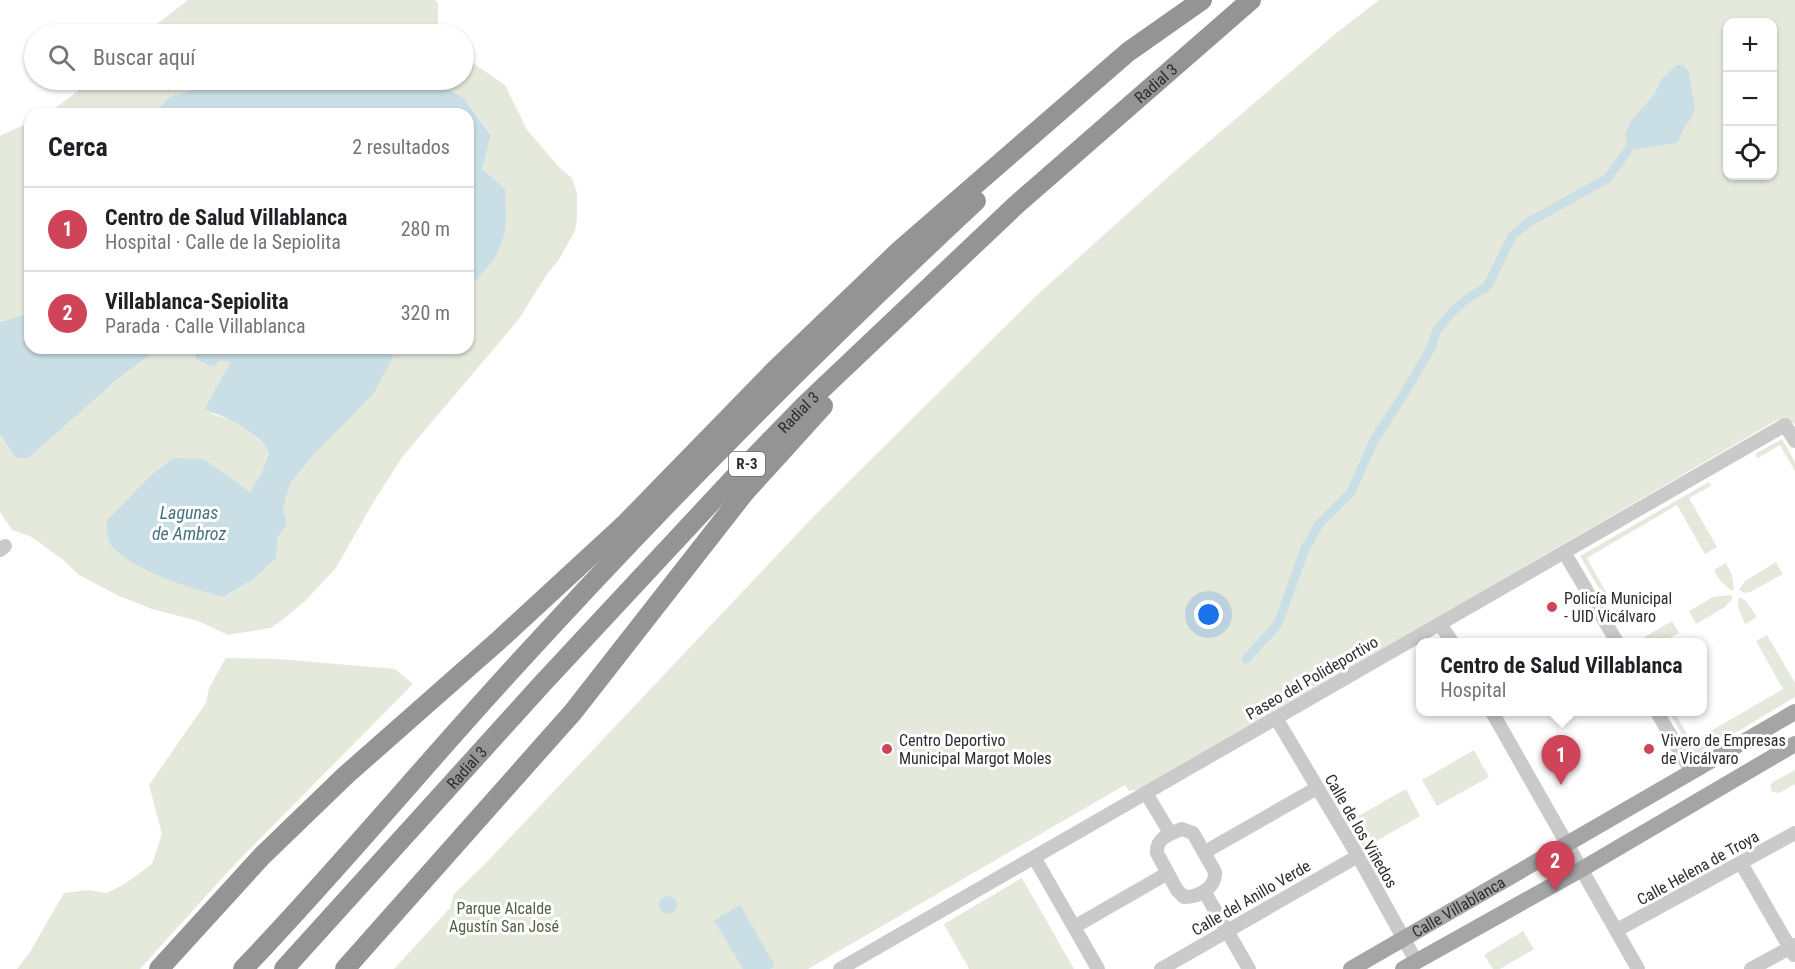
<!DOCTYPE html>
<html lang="es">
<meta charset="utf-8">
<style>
:root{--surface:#fff;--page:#f6f6f6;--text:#202124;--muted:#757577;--line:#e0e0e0;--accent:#cf4459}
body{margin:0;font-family:"Roboto Condensed",sans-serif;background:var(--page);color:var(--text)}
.controls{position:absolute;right:18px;top:18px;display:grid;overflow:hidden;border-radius:12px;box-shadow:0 2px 4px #0004}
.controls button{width:54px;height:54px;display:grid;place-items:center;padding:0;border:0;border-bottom:2px solid var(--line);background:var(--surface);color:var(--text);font:30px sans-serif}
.you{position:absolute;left:1209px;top:615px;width:21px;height:21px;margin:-15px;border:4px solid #fff;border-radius:50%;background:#1a73e8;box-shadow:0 0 0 9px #1a73e833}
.badge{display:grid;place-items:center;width:39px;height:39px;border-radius:50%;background:var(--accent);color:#fff;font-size:20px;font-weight:700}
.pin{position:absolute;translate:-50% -50px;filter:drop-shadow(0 2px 3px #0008)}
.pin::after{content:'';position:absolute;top:32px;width:21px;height:18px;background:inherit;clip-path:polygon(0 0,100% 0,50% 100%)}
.popup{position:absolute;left:1416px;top:638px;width:291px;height:78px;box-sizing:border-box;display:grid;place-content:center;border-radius:12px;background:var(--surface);filter:drop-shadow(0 2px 4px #0005);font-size:20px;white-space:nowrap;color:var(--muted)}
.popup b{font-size:22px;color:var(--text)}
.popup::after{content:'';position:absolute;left:50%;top:100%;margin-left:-12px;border:12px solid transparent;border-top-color:var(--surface)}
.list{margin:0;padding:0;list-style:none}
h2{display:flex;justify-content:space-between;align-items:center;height:78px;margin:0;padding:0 24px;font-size:26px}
h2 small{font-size:20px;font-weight:400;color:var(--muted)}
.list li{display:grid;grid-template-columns:39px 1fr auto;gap:18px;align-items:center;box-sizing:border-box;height:84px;padding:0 24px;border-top:2px solid var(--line)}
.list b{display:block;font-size:22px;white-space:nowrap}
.list p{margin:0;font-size:20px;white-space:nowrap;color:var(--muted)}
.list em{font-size:20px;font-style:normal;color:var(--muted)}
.icon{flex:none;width:33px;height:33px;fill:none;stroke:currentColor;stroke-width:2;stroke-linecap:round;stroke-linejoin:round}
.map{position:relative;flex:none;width:1795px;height:969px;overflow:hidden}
.search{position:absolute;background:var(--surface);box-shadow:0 2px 4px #0004;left:24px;top:24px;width:450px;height:66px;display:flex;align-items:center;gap:15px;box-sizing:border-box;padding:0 21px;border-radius:33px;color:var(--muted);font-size:22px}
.panel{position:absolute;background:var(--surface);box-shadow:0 2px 4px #0004;left:24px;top:108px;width:450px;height:246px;border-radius:18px}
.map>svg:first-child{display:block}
.green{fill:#e4e9dc;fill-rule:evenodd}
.water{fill:#cadee6}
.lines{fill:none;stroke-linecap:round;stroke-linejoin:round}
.canal{stroke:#cadee6;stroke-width:9}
.minor{stroke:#cacaca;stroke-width:14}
.major{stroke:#a5a5a5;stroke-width:16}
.highway{stroke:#949494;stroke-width:20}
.poi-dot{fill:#cf4459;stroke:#fff;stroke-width:2}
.labels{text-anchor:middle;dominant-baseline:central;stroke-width:6;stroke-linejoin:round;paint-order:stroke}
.shield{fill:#fff;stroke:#6c6c6c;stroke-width:1.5}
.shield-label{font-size:15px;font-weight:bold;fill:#2d2d2d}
.street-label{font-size:16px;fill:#2d2d2d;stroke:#fff}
.poi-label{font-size:16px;fill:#2d2d2d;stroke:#fff;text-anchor:start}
.park-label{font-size:16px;fill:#536340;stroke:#fff}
.water-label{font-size:18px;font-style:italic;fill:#457184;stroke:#fff}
</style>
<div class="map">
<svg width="1795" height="969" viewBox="0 0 1795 969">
<rect width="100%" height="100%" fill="#fff"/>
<!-- green -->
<path class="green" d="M188,0h247l3,3v26l2,5h-296z
M1379,0h416v424l-10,-4h-8l-636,369 -12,2 -4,-6 -317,184h-414l56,-61 4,-14 32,-31 328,-347 222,-220 141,-127 158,-135zM1728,22h44v154h-44z
M464,57l41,28 22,45 32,37 13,11 5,15v26l-2,12 -17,30 -11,13 -28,45 -116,137 -29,45 -38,67 -31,33 -24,20 -10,7 -43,7 -30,-14 -46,-12 -33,-13 -40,-21 -17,-16 -32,-23 -18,-6 -12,-18v-78l16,24 143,-110h31l29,13 13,1 -21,52c18,2 49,23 58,37l-7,21 -12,21 -45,-33 -32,-2 -21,16 -45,46 118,77 30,-19 21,-20 2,-21 9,-13 -4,-14 7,-26 103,-127 -2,-9h77v-60c20,-17 45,-50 36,-77 -5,-15 -15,-29 -22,-42l9,-35 -28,-37 -25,-13 -4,-4h30z
M93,80h114l-5,7 -33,10 -15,17h-107z
M30,122v191l-30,9v-186z
M1782,439l13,23v9l-15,-26 -22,13 -3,-4z
M1709,482l2,4 -22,12 28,49 -12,7 -28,-49 -90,53 26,47 -3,2 -30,-51z
M1776,562l7,12 -33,18 -5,1 -6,-3 6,-9z
M1726,563l6,12 2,15h-3l-10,-8 -7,-12z
M1729,595l3,1v3l-7,8 -29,17 -7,-13 24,-14z
M1739,597l7,4 11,16 -12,7 -7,-17z
M1672,621l7,12 -17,9h-26z
M1767,635l28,48v14l-100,60 -26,-45h5l18,30 91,-53 -27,-48z
M226,658l52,1 117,10 18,15 -178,180 -95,105h-123l13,-17 34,-59 24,-3 19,3 19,-10 26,-19 10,-30 -13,-49 57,-82 3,-15z
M1474,750l15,27 -52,29 -15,-26z
M1795,770v14l-16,9 -7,-1 -2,-6 3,-4z
M1406,789l14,27 -56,32 -15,-27z
M1022,878l52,91h-105l-25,-45z
M1523,931l11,18 -34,20h-7l-9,-14z"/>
<!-- water -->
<path class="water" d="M1677,65h6l5,5 7,37 -3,10 -6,7 -9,19 -49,7 -3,-16 6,-13 24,-28 6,-14z
M207,80h50l1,2 4,1 8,-3h164l4,4 25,13 28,38 -9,34 23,20c0,13 2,30 0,43 -5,23 -20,41 -37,56v-174h-314l15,-17 33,-10z
M30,313v35h129l-46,35 -85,75h-12l-16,-24v-112z
M190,348h201l2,9 -19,36 -60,61 -24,30 -7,26 4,14 -9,13 -2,21 -21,20 -31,19c-28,-7 -98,-28 -114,-54 -3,-5 -3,-17 -3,-23l45,-46 21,-16 31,1 46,33 12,-20 7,-20c-9,-16 -31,-28 -47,-36 -7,-3 -11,-2 -17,-8l26,-46 -12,-1 -5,6 -17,-7 -4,-11z
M659 905a9 9 0 1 1 18 0a9 9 0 1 1-18 0Z
M740,905l35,61 -5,3h-27l-26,-44 -4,-4z"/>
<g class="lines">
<!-- canal -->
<path class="canal" d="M1246,659l32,-35 26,-73 15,-27 32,-32 23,-52 27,-41 30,-51 5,-16 16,-20 19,-16 16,-9 25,-51 17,-14 79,-44 20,-28"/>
<!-- minor -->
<path class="minor" d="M0,550l5,-4
M1564,552l53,90
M1440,624l12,18
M1492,712l146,257
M1657,712l34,59
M1276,718l82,138 58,105
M1146,793l24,40
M1182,829l11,4 22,39c1,16 -16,25 -31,25l-7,-7 -20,-37c-1,-15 12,-19 25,-24z
M1205,852l112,-64
M1034,857l64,112
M1741,863l53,92
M1204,891l45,78
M1074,927l94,-54
M1617,930l178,-97
M840,969l945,-544 10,16
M1161,969l197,-113
M1751,969l44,-24"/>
<!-- major -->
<g class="major">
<path id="s1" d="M1351,969l444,-257"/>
<path d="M1403,969l179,-100 213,-125"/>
</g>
<!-- highway -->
<g class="highway">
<path d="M159,969l103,-113 84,-81 152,-134 128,-118 148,-152 126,-121 228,-198 74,-52"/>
<path d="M243,969c95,-99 182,-205 275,-306 146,-160 299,-314 458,-462"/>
<path id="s2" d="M284,969l258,-285 189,-203 75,-77 210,-199 235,-205"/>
<path d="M345,969l228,-257 172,-220 78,-86"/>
</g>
</g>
<!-- markers -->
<g class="poi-dot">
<circle cx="1552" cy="607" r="6"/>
<circle cx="887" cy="749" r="6"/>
<circle cx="1649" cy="749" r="6"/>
</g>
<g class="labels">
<!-- shield labels -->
<rect class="shield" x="729" y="452" width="36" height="24" rx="4.5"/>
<g class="shield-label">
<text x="747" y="464">R-3</text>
</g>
<!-- street labels -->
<g class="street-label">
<text stroke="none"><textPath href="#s2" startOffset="1244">Radial 3</textPath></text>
<text stroke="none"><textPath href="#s2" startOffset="758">Radial 3</textPath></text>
<text transform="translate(1312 678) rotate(-30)">Paseo del Polideportivo</text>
<text stroke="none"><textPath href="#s2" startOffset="272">Radial 3</textPath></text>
<text transform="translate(1361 831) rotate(60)">Calle de los Viñedos</text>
<text transform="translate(1698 868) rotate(-29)">Calle Helena de Troya</text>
<text transform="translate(1251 898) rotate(-30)">Calle del Anillo Verde</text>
<text stroke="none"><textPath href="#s1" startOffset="124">Calle Villablanca</textPath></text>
</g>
<!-- poi labels -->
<g class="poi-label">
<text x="1564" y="598">Policía Municipal<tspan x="1564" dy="18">- UID Vicálvaro</tspan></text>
<text x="899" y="740">Centro Deportivo<tspan x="899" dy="18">Municipal Margot Moles</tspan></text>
<text x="1661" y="740">Vivero de Empresas<tspan x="1661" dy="18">de Vicálvaro</tspan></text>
</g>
<!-- park labels -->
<g class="park-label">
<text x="504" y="908">Parque Alcalde<tspan x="504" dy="18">Agustín San José</tspan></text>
</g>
<!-- water labels -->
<g class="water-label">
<text x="189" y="512">Lagunas<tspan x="189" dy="21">de Ambroz</tspan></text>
</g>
</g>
</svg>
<div class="controls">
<button>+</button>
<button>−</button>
<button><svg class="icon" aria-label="locate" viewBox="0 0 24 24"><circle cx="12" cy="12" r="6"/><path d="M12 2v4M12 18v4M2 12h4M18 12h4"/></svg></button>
</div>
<div class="you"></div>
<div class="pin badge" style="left:1561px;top:785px">1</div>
<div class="popup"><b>Centro de Salud Villablanca</b>Hospital</div>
<div class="pin badge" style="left:1555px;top:891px">2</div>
<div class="search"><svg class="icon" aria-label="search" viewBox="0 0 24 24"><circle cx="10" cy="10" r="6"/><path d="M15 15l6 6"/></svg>Buscar aquí</div>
<section class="panel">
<h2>Cerca<small>2 resultados</small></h2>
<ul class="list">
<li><span class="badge">1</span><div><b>Centro de Salud Villablanca</b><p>Hospital · Calle de la Sepiolita</p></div><em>280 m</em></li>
<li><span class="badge">2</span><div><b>Villablanca-Sepiolita</b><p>Parada · Calle Villablanca</p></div><em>320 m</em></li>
</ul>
</section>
</div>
